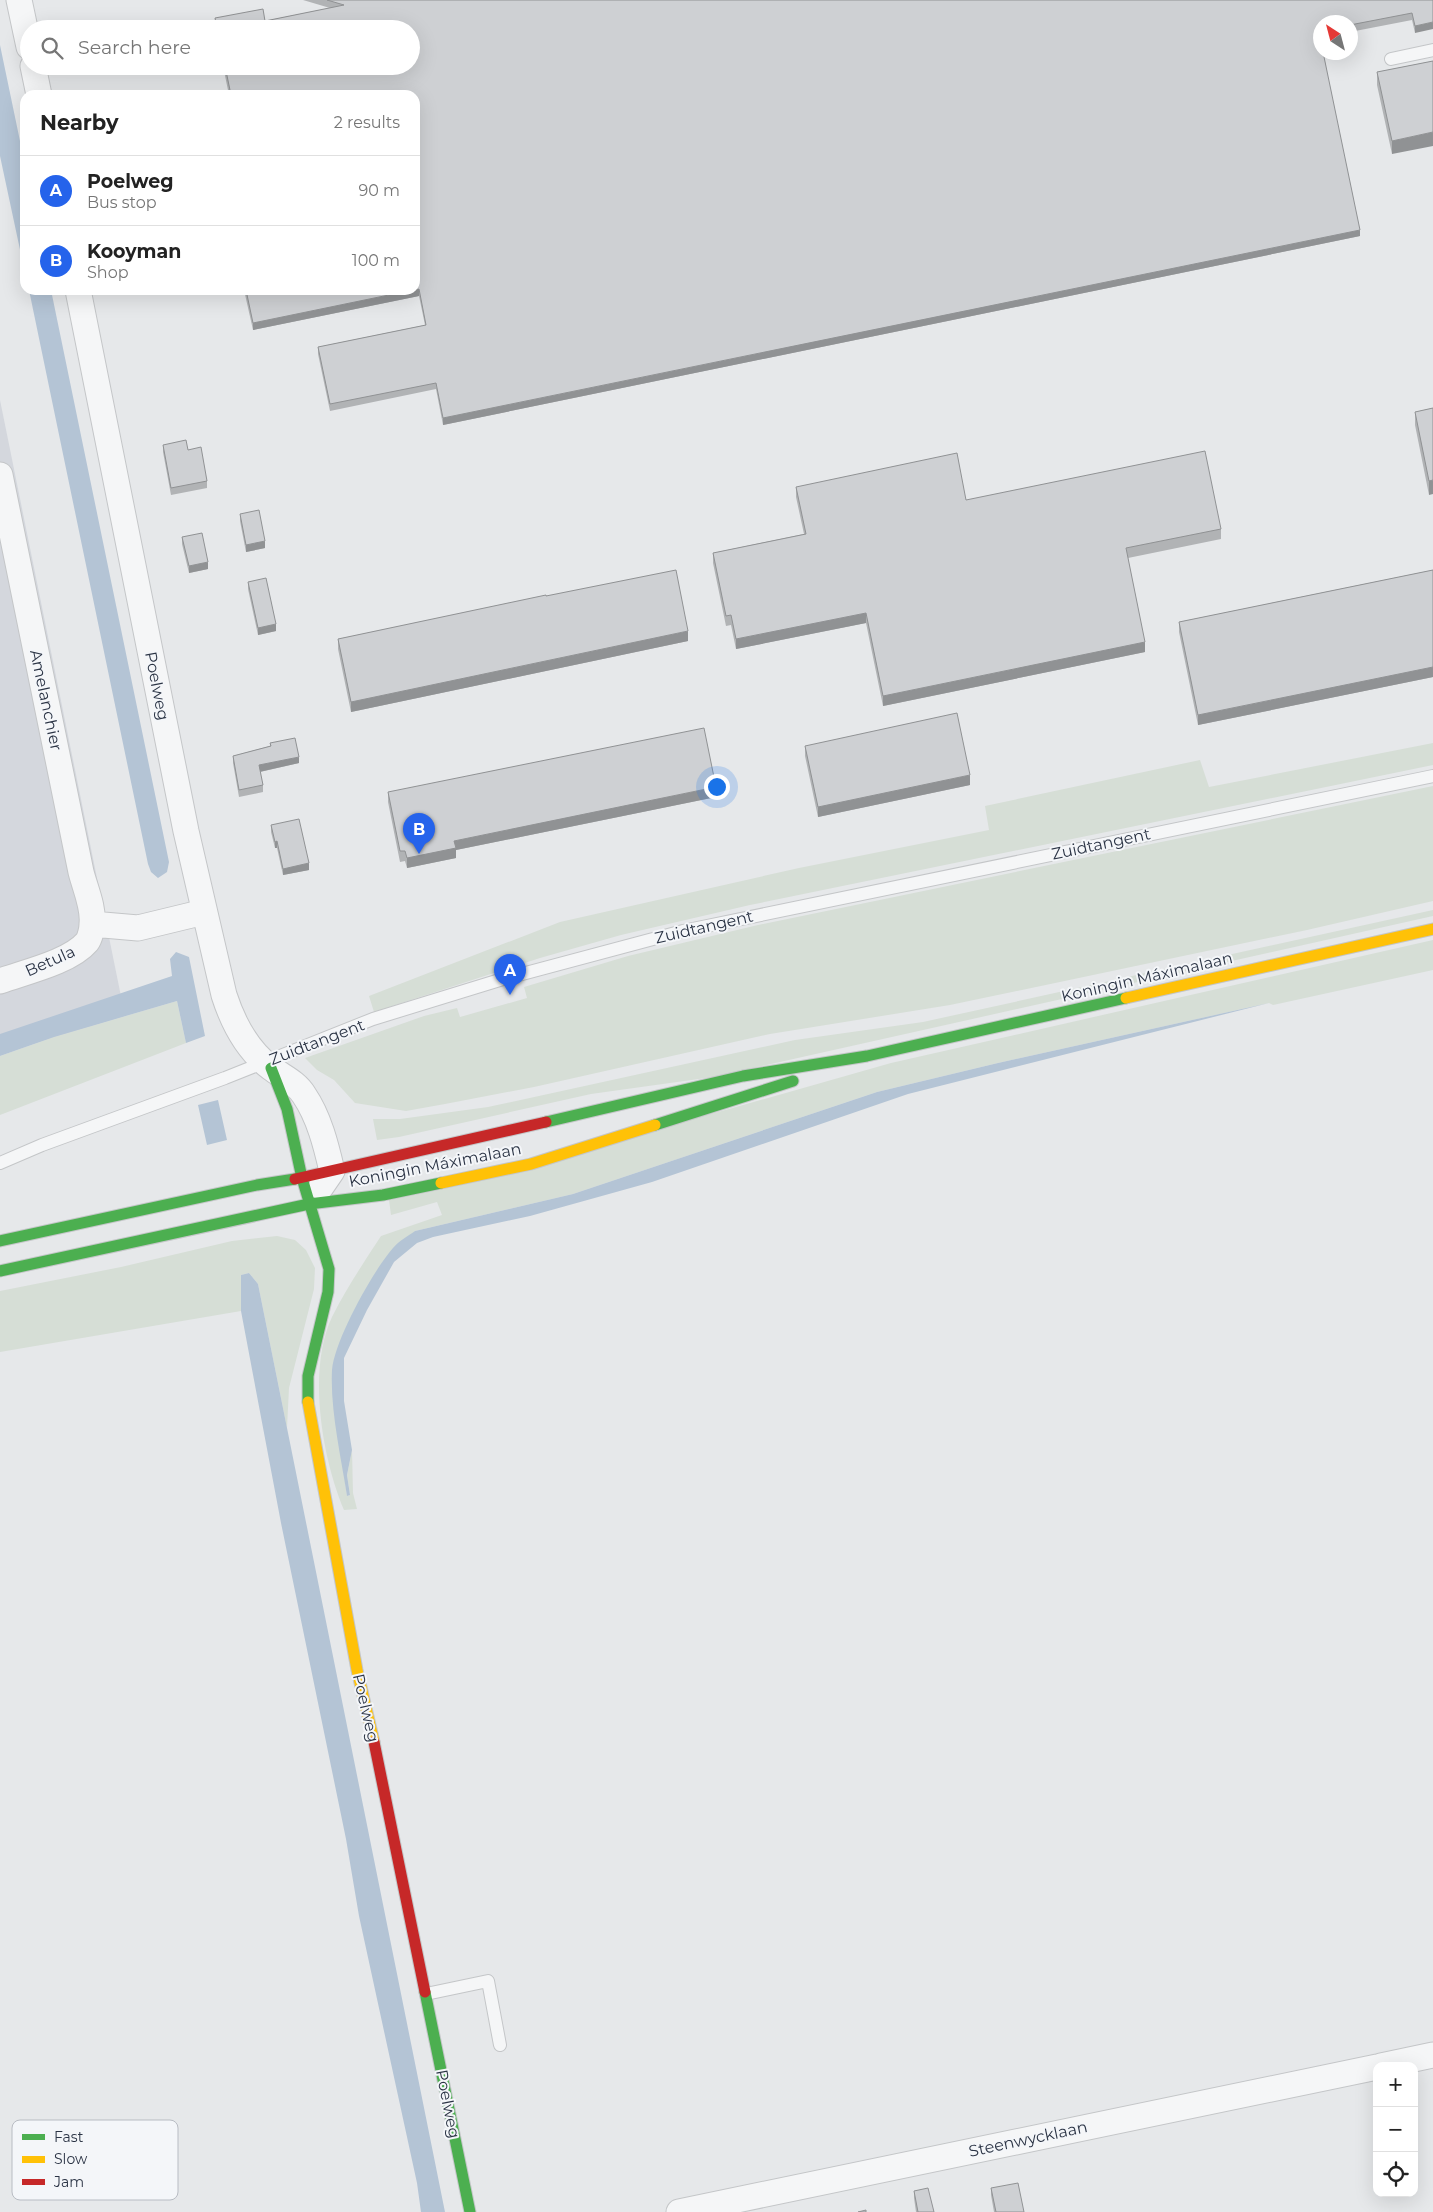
<!DOCTYPE html>
<meta charset="utf-8">
<style>
:root{--surface:#fff;--page:#f6f6f6;--text:#222;--muted:#767676;--line:#e0e0e0;--accent:#2563eb}
body{margin:0;font-family:Montserrat,sans-serif;background:var(--page);color:var(--text)}
.controls{position:absolute;right:15px;bottom:15px;display:grid;overflow:hidden;border-radius:10px;box-shadow:0 5px 20px #0002}
.controls button{width:45px;height:45px;display:grid;place-items:center;padding:0;border:0;border-bottom:1px solid var(--line);background:var(--surface);color:var(--text);font:25px sans-serif}
.compass{position:absolute;left:1313px;top:15px;width:45px;height:45px;border-radius:50%;background:var(--surface);box-shadow:0 5px 20px #0002;rotate:324deg}
.you{position:absolute;left:716px;top:786px;width:18px;height:18px;margin:-12px;border:4px solid #fff;border-radius:50%;background:#1a73e8;box-shadow:0 0 0 8px #1a73e833}
.badge{display:grid;place-items:center;width:32px;height:32px;border-radius:50%;background:var(--accent);color:#fff;font-size:16px;font-weight:700}
.pin{position:absolute;translate:-50% -41px;filter:drop-shadow(0 1px 2px #0008)}
.pin::after{content:'';position:absolute;top:26px;width:18px;height:15px;background:inherit;clip-path:polygon(0 0,100% 0,50% 100%)}
.list{margin:0;padding:0;list-style:none}
h2{display:flex;justify-content:space-between;align-items:center;height:65px;margin:0;padding:0 20px;font-size:21px}
h2 small{font-size:16px;font-weight:400;color:var(--muted)}
.list li{display:grid;grid-template-columns:32px 1fr auto;gap:15px;align-items:center;box-sizing:border-box;height:70px;padding:0 20px;border-top:1px solid var(--line)}
.list b{display:block;font-size:19px;white-space:nowrap}
.list p{margin:0;font-size:16px;white-space:nowrap;color:var(--muted)}
.list em{font-size:16px;font-style:normal;color:var(--muted)}
.icon{flex:none;width:28px;height:28px;fill:none;stroke:currentColor;stroke-width:2;stroke-linecap:round;stroke-linejoin:round}
.map{position:relative;flex:none;width:1433px;height:2212px;overflow:hidden}
.search{position:absolute;background:var(--surface);box-shadow:0 5px 20px #0002;left:20px;top:20px;width:400px;height:55px;display:flex;align-items:center;gap:12px;box-sizing:border-box;padding:0 18px;border-radius:28px;color:var(--muted);font-size:19px}
.panel{position:absolute;background:var(--surface);box-shadow:0 5px 20px #0002;left:20px;top:90px;width:400px;height:205px;border-radius:15px}
.map>svg:first-child{display:block}
.built{fill:#d4d7dd}
.green{fill:#d6ded6}
.water{fill:#b4c4d5}
.lines{fill:none;stroke-linecap:round;stroke-linejoin:round}
.lane-casing{stroke:#c4c6c8;stroke-width:14}
.street-casing{stroke:#c4c6c8;stroke-width:27}
.fast-casing{stroke:#c4c6c8;stroke-width:13}
.slow-casing{stroke:#c4c6c8;stroke-width:13}
.jam-casing{stroke:#c4c6c8;stroke-width:13}
.lane{stroke:#f5f6f7;stroke-width:12}
.street{stroke:#f5f6f7;stroke-width:25}
.fast{stroke:#4caf50;stroke-width:11}
.slow{stroke:#ffc107;stroke-width:11}
.jam{stroke:#c62828;stroke-width:11}
.wall{fill:#b1b3b5}
.shaded-wall{fill:#909294}
.building{fill:#ced0d3;stroke:#909294}
.labels{text-anchor:middle;dominant-baseline:central;stroke-width:4;stroke-linejoin:round;paint-order:stroke}
.street-label{font-size:16px;fill:#2b3445;stroke:#f4f6f9}
.key{fill:#f4f6f9;stroke:#b8bcc3;stroke-width:1}
.key-label{font-size:14px;fill:#2b3445}
</style>
<div class="map">
<svg width="1433" height="2212" viewBox="0 0 1433 2212">
<rect width="100%" height="100%" fill="#e6e8ea"/>
<!-- built -->
<path class="built" d="M0,400l125,616 -125,38z"/>
<!-- green -->
<path class="green" d="M1433,743v22l-683,140 -129,30 -81,23 -166,54 -5,-16 191,-74 239,-54 190,-38 -4,-24 215,-46 9,27z
M1433,786v115l-126,29 -357,75 -180,29 -236,53 -89,17 -39,7 -51,-8 -21,-23 -17,-10 -12,-12 119,-42 33,-8 3,9 67,-19 -3,-11 104,-31 130,-31z
M1433,910v6l-720,161 -122,17 -192,43 -22,3 -4,-21h27l88,-12 307,-67 128,-18z
M1433,940v30l-160,35 -4,-2 -271,60 -121,29 -304,102 -158,37 -72,104 -9,67 13,94 3,-1 -3,-20 5,-25 1,43 4,16 -13,1c-22,-52 -37,-140 -12,-193 14,-28 32,-55 49,-81l61,-21 -5,-13 -46,13 -2,-15 340,-91 162,-46z
M177,1001l9,42 -186,72v-59l54,-19z
M277,1236l18,4 11,10 9,18 -1,21 -25,99 -2,40 -29,-144 -9,-11 -8,2v36l-241,41v-61l121,-24 111,-26z"/>
<!-- water -->
<path class="water" d="M0,45l25,120v108l-25,-117z
M29,290h22l118,572 -2,10 -9,6 -7,-6 -3,-8z
M176,952l13,5 16,79 -19,7 -9,-42 -123,36 -54,19v-22l172,-58 -2,-17z
M1269,1003l-361,91 -256,88 -122,34 -97,21 -16,6 -23,19 -27,48 -23,48v43l8,49 -5,25 3,20 -3,1c-6,-40 -17,-86 -15,-126 3,-31 41,-99 61,-122 6,-7 15,-12 22,-17l158,-37 304,-102 121,-29z
M218,1100l9,40 -20,5 -9,-40z
M249,1273l9,11 187,928h-24l-4,-29 -58,-267 -13,-77 -65,-316 -40,-212v-36z"/>
<g class="lines">
<defs>
<path id="lane" d="M1391,59l42,-9
M0,1163l42,-18 183,-67 148,-59 130,-40 180,-48 750,-155
M426,1994l62,-13 12,64"/>
<path id="street" d="M19,0l10,47
M33,66l6,29
M78,290l108,541 38,164c9,28 23,55 47,73 12,9 25,14 33,27 15,22 22,50 28,76l-11,16
M0,475l81,397c4,16 13,35 11,52 0,5 -2,14 -5,18 -17,20 -62,30 -87,39
M92,924l46,4 66,-16
M1381,2066l52,-11
M679,2212l698,-145"/>
<path id="fast" d="M271,1068l16,41 15,69 27,91 -1,23 -20,84v26
M546,1122l197,-46 124,-20 259,-58
M655,1125l138,-44
M0,1241l257,-56 38,-6
M0,1271l309,-67 74,-9 58,-12
M425,1992l45,220"/>
<path id="slow" d="M1126,998l307,-69
M441,1183l90,-19 124,-39
M308,1402l49,268 17,72"/>
<path id="jam" d="M295,1179l251,-57
M374,1742l51,250"/>
</defs>
<!-- lane casing -->
<use href="#lane" class="lane-casing"/>
<!-- street casing -->
<use href="#street" class="street-casing"/>
<!-- fast casing -->
<use href="#fast" class="fast-casing"/>
<!-- slow casing -->
<use href="#slow" class="slow-casing"/>
<!-- jam casing -->
<use href="#jam" class="jam-casing"/>
<!-- lane -->
<use href="#lane" class="lane"/>
<!-- street -->
<use href="#street" class="street"/>
<!-- fast -->
<use href="#fast" class="fast"/>
<!-- slow -->
<use href="#slow" class="slow"/>
<!-- jam -->
<use href="#jam" class="jam"/>
</g>
<!-- wall -->
<path class="wall" d="M303,0h1130l-18,33 -3,-13 -62,12v-10h-30v17l40,197 -917,189 -7,-36 -106,22 -12,-57v-7l107,-22 -6,-29 -166,34 -9,-40h171v-195h-186l-6,-29h188v-37h-195l-1,-11 50,3 65,-13z
M1433,61l-41,93 -15,-69v-13z
M1433,408l-4,87 -14,-70v-13z
M163,445l44,36v7l-36,7 -8,-43z
M796,487l170,13 255,29v10l-93,19 17,94 -262,54 -17,-83 -130,26 -5,-24 -5,1 -13,-63v-10l91,-19 -8,-37z
M240,514l25,34 -19,4 -6,-31z
M182,537l26,32 -19,4 -7,-29z
M1433,570v107l-235,48 -19,-93v-10z
M248,582l28,49 -18,4 -10,-46z
M546,596l142,45 -337,71 -13,-63v-10z
M270,743l29,20 -39,9 3,13v7l-24,5 -6,-34v-7l37,-10z
M805,746l165,39 -152,32 -13,-61z
M388,792l328,5 -260,53v8l-49,10 -2,-7 -5,1 -12,-60z
M271,825l38,45 -26,5 -6,-27h-2l-4,-16z
M991,2188l33,24h-30l-3,-17z
M914,2191l20,21h-18l-2,-14z"/>
<!-- shaded-wall -->
<path class="shaded-wall" d="M1433,22v7l-18,4v-7z
M1433,132v14l-41,8v-13z
M1360,230v6l-917,189v-7z
M419,289v7l-166,34v-7z
M1433,480v14l-4,1v-14z
M265,541v7l-19,4v-7z
M208,562v7l-19,4v-7z
M866,613v10l-130,26v-10z
M276,624v7l-18,4v-7z
M688,631v10l-337,71v-10z
M1145,642v10l-262,54v-10z
M1433,667v10l-235,48v-10z
M299,757v6l-40,9v-7z
M970,775v10l-152,32v-10z
M716,787v10l-260,53v8l-49,10v-10l47,-17z
M277,841v7h-2v-6z
M309,863v7l-26,5v-6z"/>
<!-- building -->
<path class="building" d="M327,0h1106v22l-18,4 -3,-13 -62,12v-3h-30v10h-2l2,10v10h3l37,178 -917,188 -7,-35 -106,21 -12,-57 108,-22 -7,-36 -4,1v-195h-184l-6,-29h186v-37h-194l-2,-11 48,-9 2,12 79,-16z
M1433,61v71l-41,9 -15,-69z
M159,92l1,3h-12z
M246,290h167l-160,33z
M1433,408v72l-4,1 -14,-69z
M186,440l2,10 13,-3 6,34 -36,7 -8,-43z
M1205,451l16,78 -95,19 19,94 -262,54 -17,-83 -130,26 -5,-24 -5,1 -13,-63 93,-19 -10,-47 161,-34 9,47z
M259,510l6,31 -19,4 -6,-31z
M202,533l6,29 -19,4 -7,-29z
M676,570l12,61 -337,71 -13,-63 208,-44v1z
M1433,570v97l-235,48 -19,-93z
M266,578l10,46 -18,4 -10,-46z
M957,713l13,62 -152,32 -13,-61z
M704,728l12,59 -262,54 2,7 -49,10 -2,-7h-5l-12,-59z
M295,738l4,19 -40,8 4,20 -24,5 -6,-34 38,-10 -1,-3z
M299,819l10,44 -26,6 -6,-28 -2,1 -4,-17z
M1018,2183l6,29h-28l-5,-24z
M928,2188l6,24h-16l-4,-21z
M866,2210v2h-8z"/>
<g class="labels">
<!-- street labels -->
<g class="street-label">
<text transform="translate(157 686) rotate(79)">Poelweg</text>
<text transform="translate(46 700) rotate(78)">Amelanchier</text>
<text transform="translate(1101 844) rotate(-12)">Zuidtangent</text>
<text transform="translate(704 927) rotate(-13)">Zuidtangent</text>
<text transform="translate(50 961) rotate(-24)">Betula</text>
<text transform="translate(1147 977) rotate(-13)">Koningin Máximalaan</text>
<text transform="translate(317 1042) rotate(-21)">Zuidtangent</text>
<text transform="translate(435 1165) rotate(-11)">Koningin Máximalaan</text>
<text transform="translate(366 1708) rotate(77)">Poelweg</text>
<text transform="translate(448 2104) rotate(79)">Poelweg</text>
<text transform="translate(1028 2139) rotate(-12)">Steenwycklaan</text>
</g>
</g>
<!-- legend -->
<rect x="12" y="2120" width="166" height="80" rx="8" class="key"/>
<rect x="22" y="2134" width="23" height="6" fill="#4caf50"/>
<rect x="22" y="2156" width="23" height="7" fill="#ffc107"/>
<rect x="22" y="2179" width="23" height="6" fill="#c62828"/>
<g class="key-label">
<text x="54" y="2142">Fast</text>
<text x="54" y="2164">Slow</text>
<text x="54" y="2187">Jam</text>
</g>
</svg>
<div class="controls">
<button>+</button>
<button>−</button>
<button><svg class="icon" aria-label="locate" viewBox="0 0 24 24"><circle cx="12" cy="12" r="6"/><path d="M12 2v4M12 18v4M2 12h4M18 12h4"/></svg></button>
</div>
<svg class="compass" viewBox="-18 -18 36 36"><path d="M0-13l5 13h-10z" fill="#e53935"/><path d="M0 13l5-13h-10z" fill="#767676"/></svg>
<div class="you"></div>
<div class="pin badge" style="left:510px;top:995px">A</div>
<div class="pin badge" style="left:419px;top:854px">B</div>
<div class="search"><svg class="icon" aria-label="search" viewBox="0 0 24 24"><circle cx="10" cy="10" r="6"/><path d="M15 15l6 6"/></svg>Search here</div>
<section class="panel">
<h2>Nearby<small>2 results</small></h2>
<ul class="list">
<li><span class="badge">A</span><div><b>Poelweg</b><p>Bus stop</p></div><em>90 m</em></li>
<li><span class="badge">B</span><div><b>Kooyman</b><p>Shop</p></div><em>100 m</em></li>
</ul>
</section>
</div>
